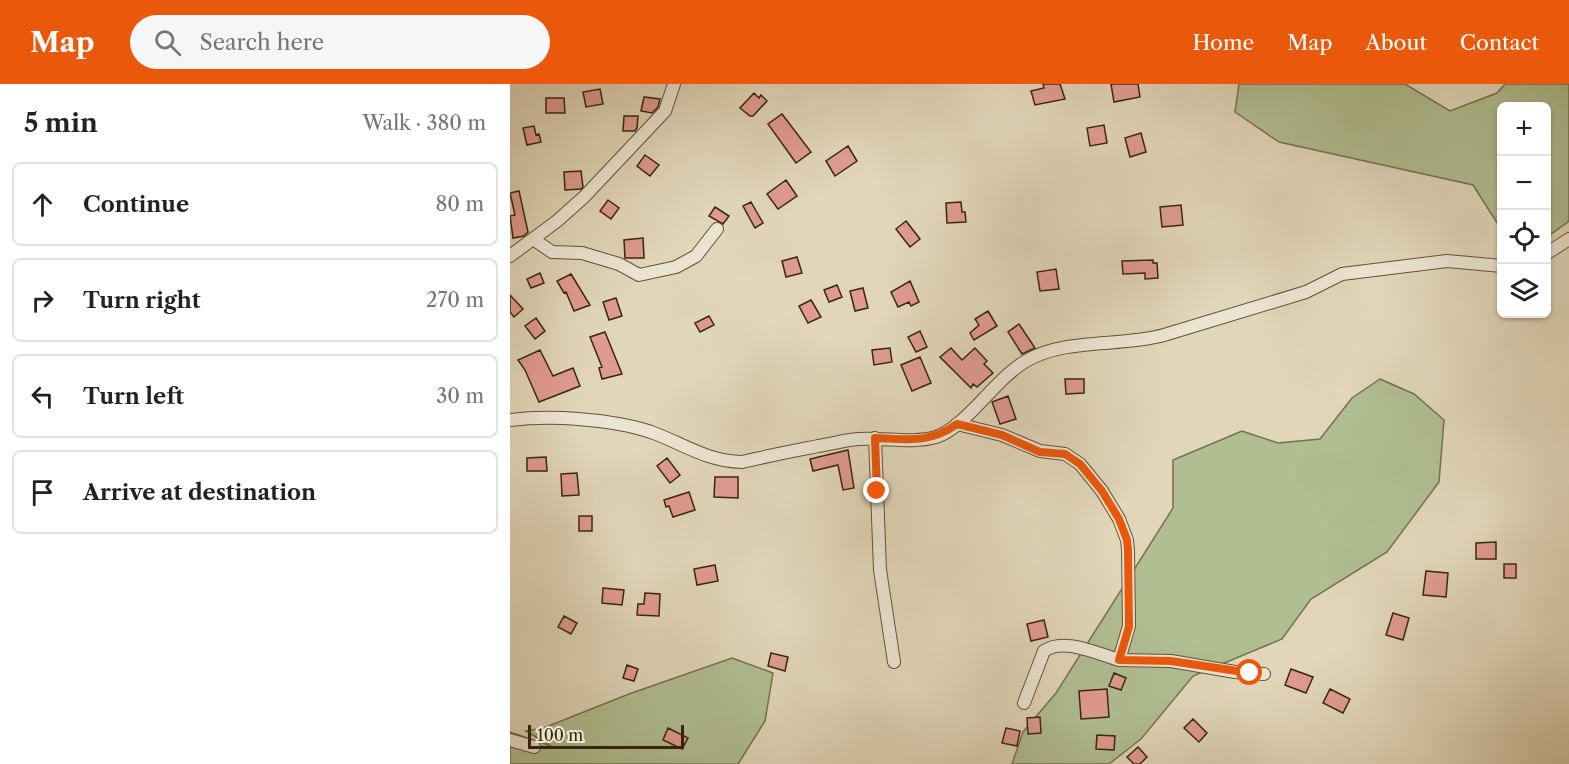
<!DOCTYPE html>
<meta charset="utf-8">
<style>
:root{--surface:#fff;--page:#f6f6f6;--text:#222;--muted:#767676;--line:#e0e0e0;--accent:#ea580c}
body{margin:0;font-family:"Libre Caslon Text",serif;background:var(--page);color:var(--text)}
.controls{position:absolute;right:18px;top:18px;display:grid;overflow:hidden;border-radius:9px;box-shadow:0 2px 4px #0004}
.controls button{width:54px;height:54px;display:grid;place-items:center;padding:0;border:0;border-bottom:2px solid var(--line);background:var(--surface);color:var(--text);font:30px sans-serif}
.scale{position:absolute;left:18px;bottom:15px;width:156px;box-sizing:border-box;padding-left:6px;border:3px solid #382609;border-top:0;font-size:16px;line-height:21px;white-space:nowrap;color:#382609;-webkit-text-stroke:4px #ece4d2;paint-order:stroke}
.stop{position:absolute;width:18px;height:18px;margin:-14px;border:4px solid #ea580c;border-radius:50%;background:#fff}
.stop.end{background:#ea580c;border-color:#fff;box-shadow:0 2px 6px #0008}
.list{margin:0;padding:0;list-style:none}
h2{display:flex;justify-content:space-between;align-items:center;height:78px;margin:0;padding:0 24px;font-size:26px}
h2 small{font-size:20px;font-weight:400;color:var(--muted)}
.list li{display:grid;grid-template-columns:39px 1fr auto;gap:18px;align-items:center;box-sizing:border-box;height:84px;margin:0 12px 12px;padding:0 12px;border:2px solid var(--line);border-radius:9px}
.list b{display:block;font-size:22px;white-space:nowrap}
.list em{font-size:20px;font-style:normal;color:var(--muted)}
.icon{flex:none;width:33px;height:33px;fill:none;stroke:currentColor;stroke-width:2;stroke-linecap:round;stroke-linejoin:round}
.map{position:relative;flex:none;width:1059px;height:680px;overflow:hidden}
header{display:flex;align-items:center;gap:36px;box-sizing:border-box;height:84px;padding:0 30px;background:var(--accent);color:#fff}
header strong{font-size:28px}
nav{display:flex;gap:33px;margin-inline-start:auto;font-size:21px}
.search{width:420px;height:54px;background:var(--page);display:flex;align-items:center;gap:15px;box-sizing:border-box;padding:0 21px;border-radius:33px;color:var(--muted);font-size:22px}
main{display:flex}
aside{flex:1;background:var(--surface)}
.map>svg:first-child{display:block}
.green{fill:#b0be92;stroke:#74724e;stroke-width:1.5}
.building{fill:#e09b91;stroke:#382609;stroke-width:1.5}
.lines{fill:none;stroke-linecap:round;stroke-linejoin:round}
.minor-casing{stroke:#625235;stroke-width:14}
.minor{stroke:#ece4d2;stroke-width:12}
.route{stroke:#ea580c;stroke-width:8}
</style>
<header>
<strong>Map</strong>
<div class="search"><svg class="icon" aria-label="search" viewBox="0 0 24 24"><circle cx="10" cy="10" r="6"/><path d="M15 15l6 6"/></svg>Search here</div>
<nav><a>Home</a><a>Map</a><a>About</a><a>Contact</a></nav>
</header>
<main>
<aside>
<h2>5 min<small>Walk · 380 m</small></h2>
<ul class="list">
<li><svg class="icon" aria-label="ahead" viewBox="0 0 24 24"><path d="M12 20V5M6 11l6-6 6 6"/></svg><div><b>Continue</b></div><em>80 m</em></li>
<li><svg class="icon" aria-label="right" viewBox="0 0 24 24"><path d="M7 20v-9h11M14 6l5 5-5 5"/></svg><div><b>Turn right</b></div><em>270 m</em></li>
<li><svg class="icon" aria-label="left" viewBox="0 0 24 24"><path d="M17 20v-9H6M10 6l-5 5 5 5"/></svg><div><b>Turn left</b></div><em>30 m</em></li>
<li><svg class="icon" aria-label="arrive" viewBox="0 0 24 24"><path d="M6 21V4h12l-3 4 3 4H6"/></svg><div><b>Arrive at destination</b></div></li>
</ul>
</aside>
<div class="map">
<svg width="1059" height="680" viewBox="0 0 1059 680">
<rect width="100%" height="100%" fill="#e1d6b9"/>
<filter id="stains"><feTurbulence type="fractalNoise" baseFrequency=".00333" numOctaves="4"/><feColorMatrix values="0 0 0 0 .2 0 0 0 0 .09 0 0 0 0 .02 0 0 0 .5 -.17"/></filter>
<radialGradient id="worn" r=".72"><stop offset=".6" stop-color="#630" stop-opacity="0"/><stop offset="1" stop-color="#630" stop-opacity=".3"/></radialGradient>
<!-- green -->
<path class="green" d="M729,0h166l45,27 47,-18 8,-9h64v137l-22,16 -1,-131h-44l-1,123 -28,-44 -194,-43 -44,-30z
M870,295l34,15 30,26 -5,62 -52,70 -76,47 -29,40 -89,37 -52,63 -32,25h-97l11,-32 33,-39 117,-185v-48l69,-29 36,12 42,-4 32,-41z
M222,574l41,15 -8,48 -27,43h-228v-32l41,14 -25,-15 20,-4 83,-33z"/>
<!-- building -->
<path class="building" d="M533,0h17l5,15 -30,6 -4,-14 13,-3z
M601,0h27l2,13 -26,5z
M90,5l3,15 -17,3 -3,-15z
M244,9l5,5 2,-3 6,6 -14,15h-3l-10,-8z
M134,13l16,2 -2,8 -6,6 -11,-2z
M36,14h18l1,15h-19z
M272,30l29,38 -15,11 -28,-39z
M114,32h14l-1,12 -2,3h-12z
M594,41l3,18 -17,3 -3,-18z
M24,42l2,9 3,-1 2,8 -14,3 -4,-17z
M631,49l5,19 -16,5 -5,-19z
M338,62l9,15 -22,15 -9,-15z
M135,71l14,10 -9,11 -13,-10z
M71,87l2,16 -2,2 -16,1 -1,-18z
M276,96l11,16 -19,13 -11,-15z
M9,107l9,41 -4,4 -11,2 -3,-22 5,-1 -5,-22z
M98,116l11,8 -8,11 -11,-8z
M241,118l12,21 -8,5 -12,-22z
M451,118l1,10h3l1,10 -19,1 -1,-20z
M671,121l2,20 -21,2 -2,-20z
M205,123l14,9 -6,8 -14,-8z
M396,137l14,18 -10,8 -14,-18z
M133,154l1,20h-19l-1,-18z
M287,173l5,16 -16,4 -4,-16z
M643,176v3h4l1,15 -13,1v-6l-22,1 -1,-13z
M546,185l3,20 -19,2 -3,-19z
M30,189l4,10 -13,5 -4,-9z
M61,190l19,31 -16,6 -8,-19 -2,1 -7,-12z
M400,197l9,21 -8,4 -2,-4 -11,5 -7,-15z
M327,201l5,12 -13,5 -5,-12z
M353,204l5,20 -13,3 -5,-20z
M0,211l13,14 -9,8 -4,-5z
M106,214l6,18 -13,4 -6,-18z
M301,216l10,17 -13,6 -9,-17z
M478,227l9,15 -23,14 -4,-7 9,-8 -4,-6z
M199,232l5,9 -14,7 -5,-9z
M26,234l9,13 -10,8 -10,-13z
M509,240l16,24 -13,6 -14,-22z
M410,247l7,16 -11,5 -8,-15z
M95,248l17,42 -20,5 -3,-11 3,-1 -12,-30z
M380,264l2,14 -18,3 -2,-15z
M441,264l11,12 13,-12 12,13 -3,3 9,9 -16,14 -4,-3 -2,4 -31,-31z
M30,266l13,26 20,-8 7,18 -41,16 -14,-32 -7,-10z
M410,273l11,26 -19,8 -11,-26z
M555,295h19v14l-18,1z
M498,312l8,23 -16,5 -8,-22z
M338,366l6,38 -11,2 -5,-25 -25,6 -3,-12z
M36,373l1,14h-20v-13z
M157,374l13,17 -10,8 -13,-17z
M67,389l2,22 -17,1 -1,-22z
M205,393h23v21l-24,-1z
M179,408l6,18 -22,7 -4,-11 -3,1 -2,-7z
M69,432h13v15h-13z
M986,458v17h-20v-16z
M994,480h12v14h-12z
M205,481l3,16 -21,4 -3,-16z
M916,487l22,2 -2,24 -23,-2z
M93,504l21,2 -2,15 -20,-2z
M135,509l15,1 -1,22 -22,-1 1,-11h6z
M883,529l16,5 -6,22 -17,-5z
M54,532l13,7 -6,11 -13,-7z
M534,536l4,17 -17,4 -4,-17z
M261,569l17,4 -3,14 -17,-5z
M117,581l11,4 -4,12 -11,-3z
M781,585l22,8 -7,16 -21,-8z
M604,589l12,5 -5,12 -12,-4z
M597,605l2,28 -28,2 -2,-28z
M820,605l20,10 -7,14 -20,-10z
M530,633l1,16 -13,1 -1,-16z
M683,635l14,14 -8,9 -15,-14z
M158,644l20,10 -6,11 -19,-9z
M496,644l14,3 -3,15 -15,-3z
M587,651l18,1 -1,14 -18,-1z
M628,663l9,10 -7,7h-6l-7,-7z"/>
<g class="lines">
<defs>
<path id="minor" d="M23,155l19,13 30,1 37,11 20,11 37,-8 20,-11 21,-27
M1036,170l23,-15
M0,172l47,-35 27,-24 81,-86 9,-27
M0,336c41,-5 102,-1 141,12 33,12 55,29 91,30 25,-6 51,-11 76,-16 13,-2 27,-6 40,-7 26,-2 53,5 78,-2 29,-9 60,-59 90,-76 38,-23 95,-14 138,-26l142,-43 36,-18 105,-13 55,5
M447,340l45,11 38,16 25,3 15,10 22,27 17,28 8,21 1,10 1,76 -10,34c-21,-6 -55,-23 -75,-9l-20,52
M365,354l5,132 14,92
M609,576l52,1 64,11 29,2
M0,656l24,7"/>
</defs>
<!-- minor casing -->
<use href="#minor" class="minor-casing"/>
<!-- minor -->
<use href="#minor" class="minor"/>
</g>
<g class="lines">
<!-- route -->
<path class="route" d="M367,407l-2,-53c32,1 54,6 82,-14l45,11 38,17 25,2 15,10 22,27 17,28 8,21 1,10 1,77 -10,33 52,1 79,12"/>
</g>
<rect width="100%" height="100%" filter="url(#stains)"/>
<rect width="100%" height="100%" fill="url(#worn)"/>
</svg>
<div class="controls">
<button>+</button>
<button>−</button>
<button><svg class="icon" aria-label="locate" viewBox="0 0 24 24"><circle cx="12" cy="12" r="6"/><path d="M12 2v4M12 18v4M2 12h4M18 12h4"/></svg></button>
<button><svg class="icon" aria-label="layers" viewBox="0 0 24 24"><path d="M12 4l9 5-9 5-9-5zM3 14l9 5 9-5"/></svg></button>
</div>
<div class="scale">100 m</div>
<div class="stop" style="left:740px;top:589px"></div>
<div class="stop end" style="left:367px;top:407px"></div>
</div>
</main>
